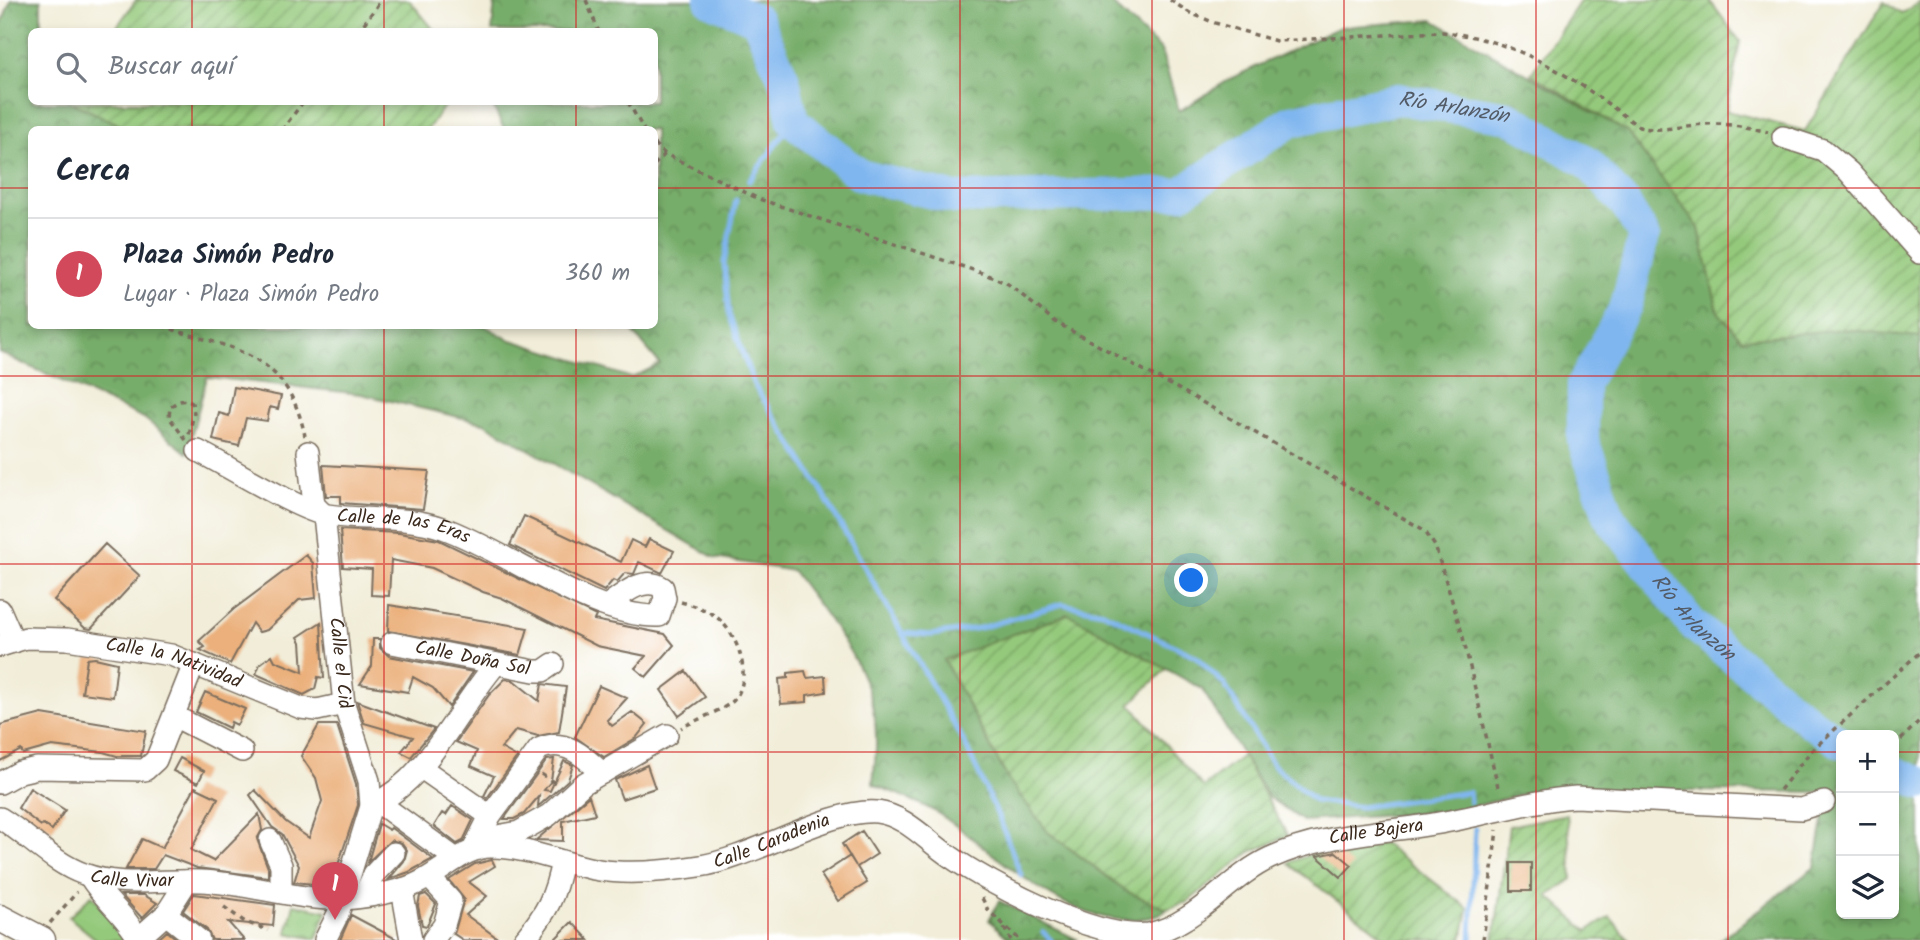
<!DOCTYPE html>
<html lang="es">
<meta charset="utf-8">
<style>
:root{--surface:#fff;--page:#f6f6f7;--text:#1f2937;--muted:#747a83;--line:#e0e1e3;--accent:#d1495b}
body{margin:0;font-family:Kalam,sans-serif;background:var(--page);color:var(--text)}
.controls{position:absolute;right:21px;bottom:21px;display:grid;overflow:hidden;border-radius:10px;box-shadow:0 4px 10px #0003}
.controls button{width:63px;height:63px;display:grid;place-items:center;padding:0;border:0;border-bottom:2px solid var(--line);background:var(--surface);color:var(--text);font:35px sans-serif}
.you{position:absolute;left:1192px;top:581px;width:24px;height:24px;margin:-18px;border:5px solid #fff;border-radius:50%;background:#1a73e8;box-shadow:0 0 0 10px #1a73e833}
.badge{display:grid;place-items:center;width:46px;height:46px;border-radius:50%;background:var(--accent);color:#fff;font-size:23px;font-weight:700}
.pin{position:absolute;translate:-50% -58px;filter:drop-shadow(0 2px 4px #0008)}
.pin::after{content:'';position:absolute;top:37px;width:24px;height:21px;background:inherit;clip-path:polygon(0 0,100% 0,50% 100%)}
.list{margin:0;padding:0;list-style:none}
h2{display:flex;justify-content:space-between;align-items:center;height:91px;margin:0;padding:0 28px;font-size:30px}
h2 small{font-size:23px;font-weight:400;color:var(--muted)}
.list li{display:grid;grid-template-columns:46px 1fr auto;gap:21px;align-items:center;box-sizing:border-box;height:112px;padding:0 28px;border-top:2px solid var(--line)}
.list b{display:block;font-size:26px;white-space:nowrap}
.list p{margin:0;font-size:23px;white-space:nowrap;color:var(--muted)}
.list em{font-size:23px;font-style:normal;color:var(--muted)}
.icon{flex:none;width:38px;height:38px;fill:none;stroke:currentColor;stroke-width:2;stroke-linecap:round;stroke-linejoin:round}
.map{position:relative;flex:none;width:1920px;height:940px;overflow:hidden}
.search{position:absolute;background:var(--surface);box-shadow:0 4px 10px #0003;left:28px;top:28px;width:630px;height:77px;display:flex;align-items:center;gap:18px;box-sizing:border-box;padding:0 24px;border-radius:10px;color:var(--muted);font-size:26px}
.panel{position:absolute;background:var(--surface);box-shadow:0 4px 10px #0003;left:28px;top:126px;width:630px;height:203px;border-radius:10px}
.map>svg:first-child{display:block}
.grass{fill:#94c97b;stroke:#687a4c;stroke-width:2}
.forest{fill:url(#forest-crowns);stroke:#596c44;stroke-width:2;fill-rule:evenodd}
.park{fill:url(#park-crowns);stroke:#687a4c;stroke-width:2}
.garden{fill:url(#garden-furrows);stroke:#687a4c;stroke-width:2}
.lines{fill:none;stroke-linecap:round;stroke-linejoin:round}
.stream{stroke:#7fb6ef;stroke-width:5}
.river{stroke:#7fb6ef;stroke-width:32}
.building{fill:#ebb07c}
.minor-casing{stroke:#7b6e5f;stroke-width:24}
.tertiary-casing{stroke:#7b6e5f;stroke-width:29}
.path{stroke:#7b6e5f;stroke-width:3.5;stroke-dasharray:5 5;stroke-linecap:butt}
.minor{stroke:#fff;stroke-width:21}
.tertiary{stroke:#fff;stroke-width:26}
.grid{fill:none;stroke:#d62828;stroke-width:2;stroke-opacity:0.55}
.labels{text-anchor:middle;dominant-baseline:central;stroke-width:7;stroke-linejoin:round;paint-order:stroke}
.street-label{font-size:19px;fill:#3b2a1e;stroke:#fff}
.water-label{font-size:21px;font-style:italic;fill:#535b67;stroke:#fff}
</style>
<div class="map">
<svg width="1920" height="940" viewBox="0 0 1920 940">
<defs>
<pattern id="forest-crowns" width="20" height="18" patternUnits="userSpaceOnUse" patternTransform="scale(1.75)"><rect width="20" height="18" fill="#77ad6b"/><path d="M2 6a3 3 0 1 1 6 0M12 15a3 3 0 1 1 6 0" fill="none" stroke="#638d57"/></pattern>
<pattern id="park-crowns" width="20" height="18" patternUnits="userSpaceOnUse" patternTransform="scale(1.75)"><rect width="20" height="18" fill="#94c97b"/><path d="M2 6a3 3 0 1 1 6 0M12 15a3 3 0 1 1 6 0" fill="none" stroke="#7aa364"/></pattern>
<pattern id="garden-furrows" width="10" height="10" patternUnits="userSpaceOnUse" patternTransform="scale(1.75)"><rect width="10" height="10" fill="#94c97b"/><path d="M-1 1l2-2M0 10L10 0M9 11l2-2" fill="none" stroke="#7aa364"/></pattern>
</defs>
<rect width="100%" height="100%" fill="#fff"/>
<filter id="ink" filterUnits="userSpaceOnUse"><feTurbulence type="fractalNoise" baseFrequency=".0143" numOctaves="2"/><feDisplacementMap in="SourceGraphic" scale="14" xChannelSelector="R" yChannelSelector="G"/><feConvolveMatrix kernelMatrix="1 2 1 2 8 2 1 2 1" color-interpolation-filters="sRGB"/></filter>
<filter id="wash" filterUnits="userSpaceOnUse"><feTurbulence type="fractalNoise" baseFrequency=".00686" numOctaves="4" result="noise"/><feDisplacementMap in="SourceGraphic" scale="28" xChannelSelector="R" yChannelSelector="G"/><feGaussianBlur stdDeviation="1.57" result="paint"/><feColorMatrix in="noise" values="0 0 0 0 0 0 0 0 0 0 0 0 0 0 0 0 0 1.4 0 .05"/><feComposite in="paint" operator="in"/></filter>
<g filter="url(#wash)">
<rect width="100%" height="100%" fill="#f1edd8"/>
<!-- grass -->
<path class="grass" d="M92,895l40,45h-35l-28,-23z"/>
<!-- forest -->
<path class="forest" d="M11,0h30v30l-9,2v70h39l58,27 -97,1v196h453l23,13 124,39 28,-14 -32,-38h26v-196l-150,-1 -13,-27h163v-70l-162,-1 3,-31h613l53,50 18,61 53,-33 108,-51 93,-7 194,112 72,96 19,83 24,28 100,-10 78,8v603h-200l95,-73 13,-75 -289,-2 -84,21 -152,10 -35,-24 -66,-108 -134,-75 -124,46 64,119 40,53 80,60 39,17c-7,8 -19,9 -30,10 -71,8 -140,-66 -195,-103 -20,-14 -47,-22 -69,-32 1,-16 4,-32 3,-48 -1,-66 -47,-115 -83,-165l-78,-13 -231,-135 -123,-29 -154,-17 -20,76 -43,-35 -144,-65v-325zM1841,735h53v179h-53z
M999,901l79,39h-68l-21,-20z"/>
<!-- park -->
<path class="park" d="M294,904l33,7 -11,28 -29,-6z"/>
<!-- garden -->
<path class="garden" d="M136,0h273l26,31h-321z
M1581,0h128l31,41 -13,70 78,20 79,-129 17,12 19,-12v335l-78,-8 -100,10 -24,-27 -19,-84 -72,-96 -96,-58z
M71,102h376l-20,28 -298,-1z
M1068,614l98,55 -36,35 73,83 40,-31 45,80 -38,16 -63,50 -20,7 -39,-17 -80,-60 -40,-53 -64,-119z
M1567,814l5,65 -24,17 39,35 23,-14 19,23h-135l15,-114z
M1383,843l85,65 -6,32h-74l-100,-77 34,-13z"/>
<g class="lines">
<!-- stream -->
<path class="stream" d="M749,181l44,-60
M736,200l-12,63 5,51 25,71 63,98 147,259 36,78 21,55
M902,633l29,2 49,-7 82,-24 41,8 92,44 29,28 49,81 42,36 46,6 108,-15 1,10
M1043,932l8,8
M1471,940l4,-112"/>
<!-- river -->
<g class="river">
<path id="s1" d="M710,0l47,20 27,59 9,42 67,54 92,23 229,-5 110,-72 107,-22 111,18 78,45 38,42 19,31 -18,71 -43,78v56l27,78 82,106 117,97 32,22"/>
<path d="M1894,772l26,11"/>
</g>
</g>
<g id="blocks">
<!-- building -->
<path class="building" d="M234,387l47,9 -3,13 -8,-2 -3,14 -21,-3 -7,28 -26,-6 6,-27 10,3z
M323,465l106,6 -6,38 -82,-6v-7h-15z
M524,516l97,46 10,-22 14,7 4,-8 25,12 -12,22 -23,-11 -5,12 -9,-1 -8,9 -4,-2 -9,11 -94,-46z
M340,530l59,3 40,7 157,76 -2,4 71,14 9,11 -28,32 -11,-9 11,-12 -49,-10 -95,-48 -19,-6 -51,-24 -41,-8 -2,36 -18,-1 1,-26 -29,-2z
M105,544l35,32 -49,53 -6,-1 -31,-28z
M306,555l7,8 3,35 -17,2 -32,30 -8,2 -7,-9 -22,41 -30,-14 5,-3 -6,-6 35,-32z
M389,605l139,23 -8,27 -132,-24z
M321,622l3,56 -6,-1 -3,12 -11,6 -48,-21 4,-10 12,-9 3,6 28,11 -2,-30 -3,-5z
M373,639h7v9l9,8 84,16 -24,35 -16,-19 -20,-11 -5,15 -48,-8 12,-18z
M95,658l22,5 -4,34 -31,-4 5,-34z
M686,671l19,26 -26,19 -18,-26z
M805,671l2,7 18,-2 1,16 -19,3v7l-26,2 -2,-25 9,-1v-5z
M505,679l8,1 26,21 3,-17 24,3 -7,45 -21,4 -22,-6 -15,18 16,9 -30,41 -3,-2 10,-20 -23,-10 6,-15 -21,-9 33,-47z
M599,686l28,12 -20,22 5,6 20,-14 15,12 -11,14 -32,19 -29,-20z
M205,692l40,17 -8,16 -6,-3 -2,6 -33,-16z
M357,701l77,28 -23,28 -10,-5 12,-15 -49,-14z
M42,714l104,17 -5,25h-24l-14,-4 -51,-6 -29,8 -2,-4 -21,11v-36z
M319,725h18l19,59 2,21 -27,81 -37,-4 5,-16 -17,-32 -10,-7 -22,-32 5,-5 31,32 23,16 13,-37 -6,-23 -15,-22z
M180,758l24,13 -6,12 -25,-12z
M554,759l-3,22 -7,9 6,1 14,-30 9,4 -5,15 -27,24 -3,2 1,-10 -15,18 -10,5h-10l43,-59z
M647,765l8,23 -33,11 -7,-19z
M195,787l23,11 -27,52 22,11 46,-47 3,16 -5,9 11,29v9l-71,-9 -34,-13 -9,14h-28l16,-30 20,9z
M30,788l35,22 -13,20 -9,-6 -2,2 -23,-18z
M589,796l6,18 -32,7v20l-27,-1z
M452,806l21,14 -10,21 -6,3 -23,-18 8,-13 4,2z
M379,824l10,6 2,-2 42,31 -24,13 -20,7 15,-18 3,-11 -5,-7 -11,-3 -23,22z
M862,831l15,23 -20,13 10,16 -29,18 -17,-26 29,-19 6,10 -14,-22z
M1336,852l16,13 -11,12 -24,-21z
M492,860l3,6 -26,16 18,14 -21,19 34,25h-37l-9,-6 10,-35 -15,-19 26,-16z
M1511,863h20v28h-20z
M194,894l81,11 -2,21 -45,-4 16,18h-32l-5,-10 -24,-19z
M426,894l10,10 -9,22 -5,-1 -4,-19 2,-10z
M121,895h23l13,8 -15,15z
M351,915l47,25h-58z
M572,922l17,18h-35z
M167,931l11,9h-21z"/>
</g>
</g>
<g filter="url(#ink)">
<use href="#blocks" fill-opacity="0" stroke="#7b6e5f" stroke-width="2"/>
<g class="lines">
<defs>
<g id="minor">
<path d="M1783,137l40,13 26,22 71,81"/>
<path id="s2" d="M198,451c28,14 103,61 129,64 39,6 78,0 116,13 64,23 150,90 216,88l6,-18 -2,-10c-19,-13 -40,6 -55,17"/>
<path d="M308,452l6,53 10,10"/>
<path id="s3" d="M324,515l20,189 25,77 2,25 -33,108 -13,26"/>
<path d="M0,610l14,32"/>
<path id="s4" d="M392,643l142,28h9l10,-7"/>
<path id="s5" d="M0,646l26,-8 41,1 104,16 130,53 16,2 27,-6"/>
<path d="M174,716l68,35"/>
<path d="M420,767l70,49"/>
<path d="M0,783l20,-11 17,-4 108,2 11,-10 38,-96"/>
<path d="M379,803l77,56"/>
<path d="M371,806c58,-27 85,-96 125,-142"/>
<path id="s6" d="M0,818c28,17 53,45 84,56 36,14 80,5 117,7 48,2 96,20 143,18 18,-1 40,-5 58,-10 35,-9 59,-43 90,-42 37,0 71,17 107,23 33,5 69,1 101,-4 54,-8 129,-58 177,-54 27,3 49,28 71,43 44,31 148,85 201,79 48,-10 78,-56 121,-76 58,-27 128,-25 190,-39 39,-8 75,-19 116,-22l225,12 23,-7"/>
<path d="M486,838l33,-6 30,-17 34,-31 84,-49"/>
<path d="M270,840l11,25v27"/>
<path d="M475,846l15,-30 49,-67c25,-12 46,8 63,24"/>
<path d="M90,877c14,23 37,39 49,63"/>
<path d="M431,879l20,22 -7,24 -11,15"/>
<path d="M402,889l9,51"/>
<path d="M364,896l10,-22 20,-21"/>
<path d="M166,914l33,26"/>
<path d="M139,938l27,-24 21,-33"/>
<path d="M524,940c23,-28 31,-43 38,-79"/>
</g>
<path id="tertiary" d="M0,918l42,22"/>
</defs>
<!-- minor casing -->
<use href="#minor" class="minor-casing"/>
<!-- tertiary casing -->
<use href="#tertiary" class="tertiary-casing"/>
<!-- path -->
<path class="path" d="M586,0l13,32
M1170,0l20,13 25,10 61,18 166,-9c77,7 137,49 197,95 22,6 44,-2 67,-3 21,-1 42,3 62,8
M358,32l23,-32
M628,102l16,28
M282,130l21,-28
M654,144l11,10 94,45 226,75 23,10 49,39 138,75 229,132 11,16 27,87 37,158
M654,165l11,-11
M162,326c72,24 125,25 143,110
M186,440l-17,-23 1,-10c8,-6 12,-9 22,-4l2,10 -5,22
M681,602c14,4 28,8 39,18 19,18 33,58 14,80 -8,9 -41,21 -53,28
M1894,747l26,-27
M541,774l14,9
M1780,790l31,-39 109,-99
M982,898l6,12 32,30
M224,907l21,15 23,8
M50,923l27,-31
M1004,928l7,12
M1483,940l14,-110"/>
<!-- minor -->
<use href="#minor" class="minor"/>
<!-- tertiary -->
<use href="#tertiary" class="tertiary"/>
</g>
</g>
<!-- grid -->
<path class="grid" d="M192,0v32M384,0v32M576,0v32M768,0v940M960,0v940M1152,0v940M1344,0v940M1536,0v940M1728,0v940M192,102v28M384,102v28M576,102v28M0,188h32M654,188h1266M192,326v614M384,326v614M576,326v614M0,376h1920M0,564h1920M0,752h1841M1894,752h26"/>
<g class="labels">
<!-- street labels -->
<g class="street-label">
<text stroke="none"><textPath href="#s2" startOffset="222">Calle de las Eras</textPath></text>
<text stroke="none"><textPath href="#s4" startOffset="82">Calle Doña Sol</textPath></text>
<text stroke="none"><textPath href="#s3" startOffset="149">Calle el Cid</textPath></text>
<text stroke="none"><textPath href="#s5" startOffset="178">Calle la Natividad</textPath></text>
<text stroke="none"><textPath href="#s6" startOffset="1477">Calle Bajera</textPath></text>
<text stroke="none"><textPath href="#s6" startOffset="810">Calle Caradenia</textPath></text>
<text stroke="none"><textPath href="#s6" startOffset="150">Calle Vivar</textPath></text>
</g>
<!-- water labels -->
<g class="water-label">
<text stroke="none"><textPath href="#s1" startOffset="866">Río Arlanzón</textPath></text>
<text stroke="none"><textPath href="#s1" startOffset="1536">Río Arlanzón</textPath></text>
</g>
</g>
</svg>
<div class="controls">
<button>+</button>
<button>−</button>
<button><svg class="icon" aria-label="layers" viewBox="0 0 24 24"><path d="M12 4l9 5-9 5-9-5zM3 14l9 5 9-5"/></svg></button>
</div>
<div class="you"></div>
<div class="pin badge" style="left:335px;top:920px">1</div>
<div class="search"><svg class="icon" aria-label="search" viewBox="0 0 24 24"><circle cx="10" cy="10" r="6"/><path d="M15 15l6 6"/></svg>Buscar aquí</div>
<section class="panel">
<h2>Cerca<small></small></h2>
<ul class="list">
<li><span class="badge">1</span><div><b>Plaza Simón Pedro</b><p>Lugar · Plaza Simón Pedro</p></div><em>360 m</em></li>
</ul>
</section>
</div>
